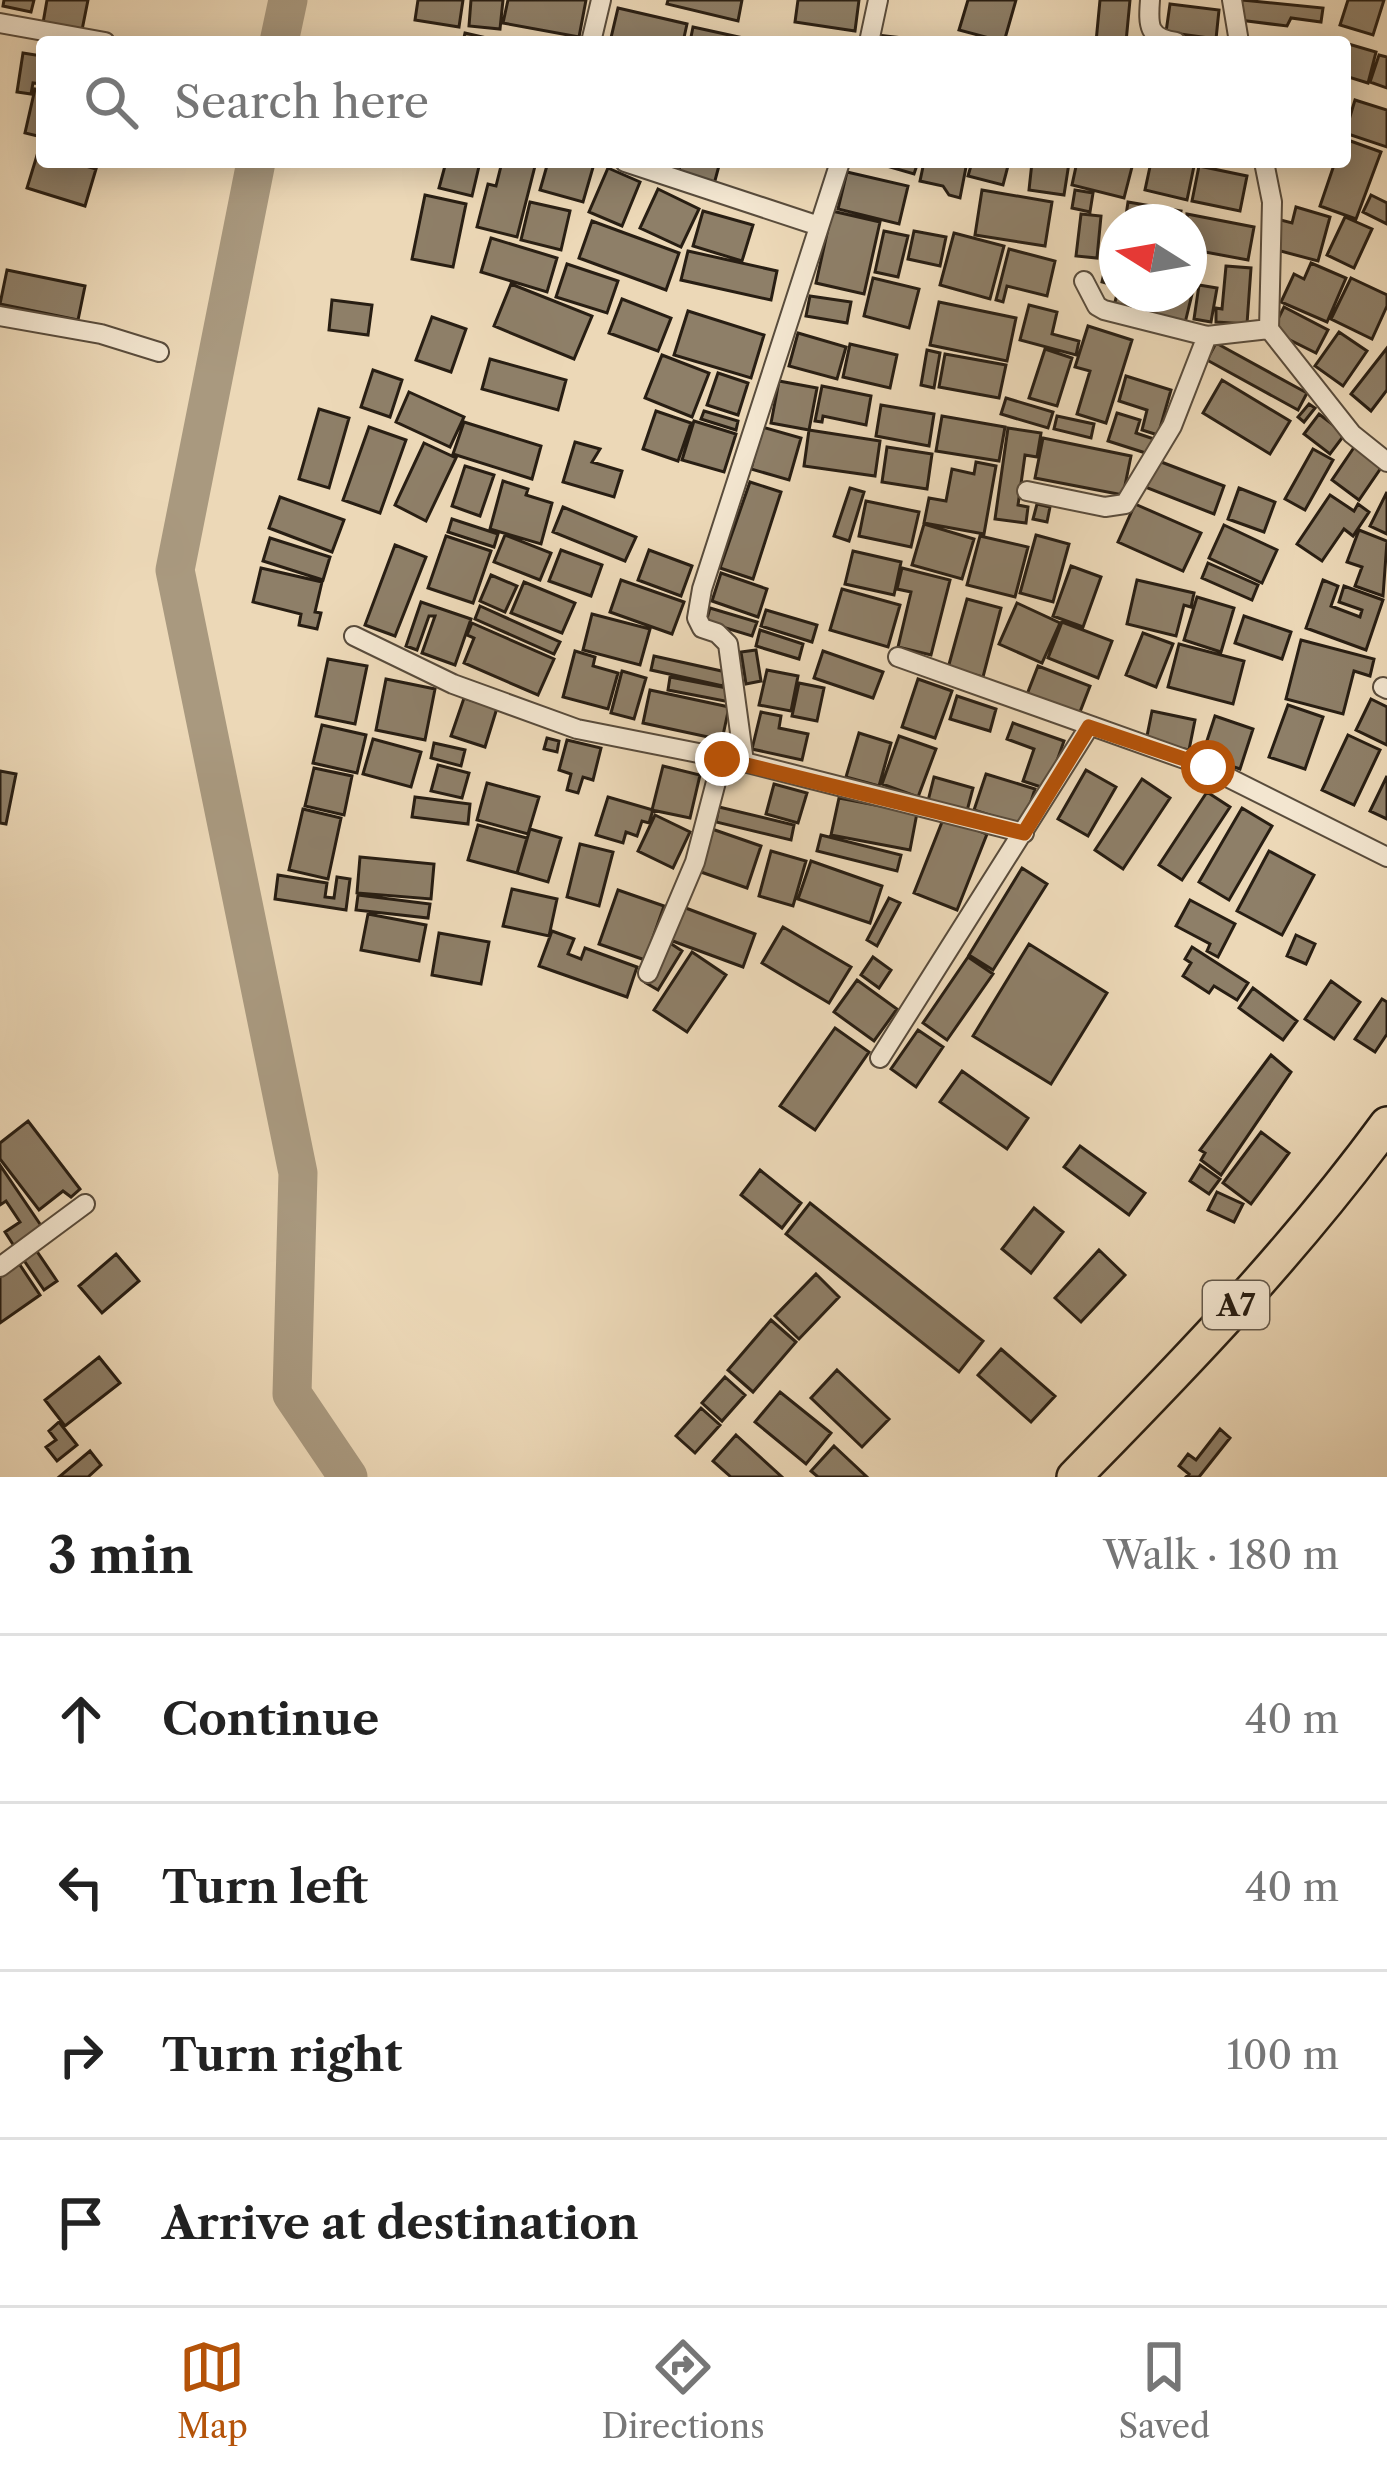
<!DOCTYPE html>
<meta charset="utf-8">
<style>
:root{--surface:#fff;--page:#f2f2f2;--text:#222;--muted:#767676;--line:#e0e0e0;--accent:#b45309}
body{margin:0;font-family:"Libre Caslon Text",serif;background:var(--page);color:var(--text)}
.compass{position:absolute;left:1099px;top:204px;width:108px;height:108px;border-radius:50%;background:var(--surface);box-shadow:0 6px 30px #0003;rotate:281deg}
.stop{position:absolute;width:36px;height:36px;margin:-27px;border:9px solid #b45309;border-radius:50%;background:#fff}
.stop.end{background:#b45309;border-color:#fff;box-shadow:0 3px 12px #0008}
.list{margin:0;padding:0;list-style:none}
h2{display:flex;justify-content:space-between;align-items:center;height:156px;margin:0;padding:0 48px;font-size:51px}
h2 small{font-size:39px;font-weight:400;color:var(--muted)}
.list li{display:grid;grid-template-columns:78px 1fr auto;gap:36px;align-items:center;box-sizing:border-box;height:168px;padding:0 48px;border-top:3px solid var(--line)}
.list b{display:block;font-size:45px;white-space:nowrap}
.list em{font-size:39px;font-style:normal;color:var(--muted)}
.icon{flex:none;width:66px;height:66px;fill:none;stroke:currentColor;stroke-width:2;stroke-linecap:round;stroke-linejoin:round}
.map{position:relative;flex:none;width:1387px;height:1477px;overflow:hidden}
.search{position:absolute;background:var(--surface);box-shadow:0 6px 30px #0003;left:36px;right:36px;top:36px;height:132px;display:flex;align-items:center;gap:30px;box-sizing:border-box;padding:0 42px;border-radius:12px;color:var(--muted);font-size:45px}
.sheet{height:828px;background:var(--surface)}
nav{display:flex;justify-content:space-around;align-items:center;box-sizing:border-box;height:168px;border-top:3px solid var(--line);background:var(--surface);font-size:33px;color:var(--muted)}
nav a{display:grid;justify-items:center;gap:6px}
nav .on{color:var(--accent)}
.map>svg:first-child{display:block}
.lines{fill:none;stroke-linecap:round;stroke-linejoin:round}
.river{stroke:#a9997f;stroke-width:39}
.building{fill:#8e7f68;stroke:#281e13;stroke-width:3}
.minor-casing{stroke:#594c3c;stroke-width:22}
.trunk-casing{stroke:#281e13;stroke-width:38}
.minor{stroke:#f3e6d0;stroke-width:18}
.trunk{stroke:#ecd8b7;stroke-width:33}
.route{stroke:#b45309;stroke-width:15}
.labels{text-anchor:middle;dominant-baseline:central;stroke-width:9;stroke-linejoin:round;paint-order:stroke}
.shield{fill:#f3e6d0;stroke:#655a4c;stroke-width:3}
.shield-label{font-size:30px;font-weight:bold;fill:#281e13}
</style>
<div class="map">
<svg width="1387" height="1477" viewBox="0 0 1387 1477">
<rect width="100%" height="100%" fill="#ecd8b7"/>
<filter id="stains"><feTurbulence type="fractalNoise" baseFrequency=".00167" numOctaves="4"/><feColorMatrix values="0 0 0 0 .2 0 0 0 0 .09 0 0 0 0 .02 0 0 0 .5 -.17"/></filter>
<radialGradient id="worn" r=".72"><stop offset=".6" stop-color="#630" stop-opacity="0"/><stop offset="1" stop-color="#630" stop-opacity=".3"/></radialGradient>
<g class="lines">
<!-- river -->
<path class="river" d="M279,42l9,-42
M256,162l-81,408 123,603 -6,221 56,83"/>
</g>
<!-- building -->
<path class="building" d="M4,0h30l-3,12 -28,-6z
M47,0h41l-6,30 -39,-7z
M418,0h45l-4,27 -44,-7z
M471,0h32l-3,29 -31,-3z
M508,0h78l-7,37 -76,-14z
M668,0h74l-4,21 -71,-17z
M798,0h61l-4,31 -60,-9z
M968,0h48l-12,42 -45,-12z
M1100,0h30l-4,42h-30z
M1242,0l81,8 -2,14 -30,-4 -4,8 -48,-6z
M1348,0h36l-11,35 -33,-10z
M1170,4l49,6 -3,29 -50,-7z
M618,8l69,16 -4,18h-73z
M693,27l50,11 -1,4h-52z
M465,33l39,9h-41z
M877,35l27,3v4h-28z
M1345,43l31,9 -8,31 -23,-7z
M23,53l19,3v28l-9,-1 -2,11 -14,-2z
M1379,55l8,2v31l-17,-6z
M35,89l7,1v47l-17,-4z
M1355,100l32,10v37l-42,-14z
M1345,139l36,13 -25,67 -36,-13 15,-44h10z
M38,152l4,1v9h30l24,7 -11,37 -58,-18z
M446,162h34l-8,34 -33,-8z
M502,162h34l-19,75 -40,-10 11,-43 8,2z
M548,162l46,2 -11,38 -43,-12z
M681,162h39l-7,26 -36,-9z
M873,162h45l-4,12z
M924,162h43l-7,36 -11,-3 -6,-9 -23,-5z
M972,162h37l-6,23 -35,-9z
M1032,162l37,1 -5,32 -35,-5z
M1077,162l56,1 -9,35 -52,-13z
M1151,162l43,4 -7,34 -42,-10z
M1199,166l48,10 -7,35 -48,-10z
M608,168l32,14 -18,44 -33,-14z
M847,172l61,14 -9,38 -61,-15z
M658,189l41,20 -18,38 -41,-19z
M982,190l70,12 -7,44 -70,-11z
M1075,190l18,3 -3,19 -18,-4z
M425,195l41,9 -13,63 -41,-8z
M1371,195l16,8v21l-24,-12z
M530,202l40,9 -9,39 -40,-10z
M1128,202l53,9 -2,11h-54z
M1296,207l34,10 -12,44 -45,-12 8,-29 11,3z
M703,211l50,14 -11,36 -49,-15z
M832,211l48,11 -16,72 -48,-11z
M1081,214l20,2 -4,42 -21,-2z
M1187,214l67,13 -6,33 -59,-11z
M1345,217l27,12 -18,39 -27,-13z
M592,221l87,32 -13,37 -87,-32z
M884,231l24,5 -10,41 -23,-5z
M914,231l32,6 -6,29 -32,-7z
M954,233l50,13 -14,53 -50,-14z
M491,238l66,20 -10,34 -66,-20z
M1113,239l4,1v24l-9,-3z
M1009,249l46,12 -8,35 -40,-10 -4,16 -7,-2z
M688,251l89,20 -6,29 -90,-20z
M1311,263l35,15 -19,44 -46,-20 13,-28 10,5z
M567,264l51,17 -11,32 -51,-16z
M1226,266l25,2 -4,56 -31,-2v-14l6,1z
M1105,268l12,3v15l-15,-4z
M7,270l78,16 -7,34 -78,-16z
M873,278l46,11 -10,39 -45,-12z
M1351,278l36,17v11l-15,33 -41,-20z
M511,284l81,32 -18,43 -80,-33z
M1199,285l18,3 -6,34 -17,-3z
M1189,289l4,1 -8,33 -71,-17 3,-12h72z
M810,296l41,6 -4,21 -41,-7z
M622,299l49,19 -13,33 -49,-18z
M332,300l40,5 -4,30 -39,-5z
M939,302l77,16 -9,43 -77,-16z
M1029,305l28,7 -5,22 27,7 -3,14 -56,-15z
M1284,307l44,23 -12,23 -44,-22z
M688,311l76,24 -13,43 -77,-23z
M432,317l34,12 -15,43 -35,-12z
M1088,326l44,14 -26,83 -29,-9 13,-43 -15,-4z
M1339,332l28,19 -24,35 -28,-20z
M798,333l48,14 -9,32 -48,-13z
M1216,343l91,50 -9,17 -91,-50z
M850,344l47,11 -7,33 -47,-11z
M1387,348v42l-16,21 -20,-17z
M1045,349l27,9 -15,48 -28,-8z
M927,350l13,3 -6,35 -13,-3z
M945,354l61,11 -7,33 -60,-11z
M662,355l47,18 -17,44 -47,-19z
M490,359l76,21 -8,30 -76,-21z
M373,370l29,10 -12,37 -29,-10z
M718,373l30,10 -10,32 -31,-10z
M1126,376l45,14 -13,45 -16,-5 5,-20 -28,-9z
M1222,380l68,41 -20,33 -67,-41z
M779,381l38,7 -8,42 -38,-7z
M822,386l49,10 -5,29 -43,-9 -1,6 -7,-1z
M409,392l55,25 -14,30 -54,-25z
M1006,398l47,14 -5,16 -47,-14z
M1309,404l6,4 -11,14 -6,-5z
M881,405l53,9 -5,32 -53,-10z
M319,409l30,9 -20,70 -30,-9z
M656,411l35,12 -13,38 -35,-12z
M704,411l34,10 -2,9 -35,-11z
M1117,413l23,7 -4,13 21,7 -5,15 -44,-14z
M1319,414l26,20 -15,20 -26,-20z
M942,416l63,11 -6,34 -63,-10z
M1057,416l37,8 -3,14 -37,-9z
M694,421l42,13 -12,38 -42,-12z
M464,422l77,24 -9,33 -79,-25z
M369,427l37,13 -26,73 -37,-13z
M762,427l39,11 -12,42 -38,-11z
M1008,428l33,5 -4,24 -12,-2 -7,50 10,2 -2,16 -31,-4z
M809,430l71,11 -5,35 -71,-10z
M1043,438l88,18 -8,39 -88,-17z
M575,442l25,7 -8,13 30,9 -8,26 -51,-15z
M424,443l32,15 -30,63 -31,-16z
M1357,443l28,19 -26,38 -27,-20z
M887,447l45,7 -5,35 -45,-7z
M1313,449l20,11 -28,50 -20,-11z
M1156,460l68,26 -10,28 -69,-27z
M976,462l20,4 -12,68 -60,-11 5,-25 17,3 6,-32 22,5z
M465,466l29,9 -14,41 -28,-10z
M503,481l25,8 -2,6 26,8 -11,41 -51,-15z
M750,482l31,10 -28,87 -33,-11z
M850,488l14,4 -15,49 -15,-5z
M1239,488l36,14 -11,30 -36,-13z
M1387,492v42l-17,-8z
M1330,495l24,16 4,-7 11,8 -16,24 -9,-7 -22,32 -25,-17z
M280,497l64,23 -12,32 -63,-24z
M866,501l53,11 -8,35 -52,-11z
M1037,504l13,3 -3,15 -14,-3z
M1135,504l66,29 -18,38 -65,-29z
M563,507l73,30 -11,24 -72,-29z
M452,519l46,15 -4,13 -46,-15z
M924,524l50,15 -12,40 -50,-14z
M1224,525l53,25 -15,33 -53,-25z
M1359,530l28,11 -4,55 -28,-10 7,-19 -15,-5z
M505,535l46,18 -11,27 -46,-18z
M1036,535l33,9 -16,58 -33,-9z
M446,536l45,15 -18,52 -45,-15z
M980,536l48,11 -13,50 -48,-12z
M270,538l60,19 -7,23 -60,-19z
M395,545l31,12 -31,79 -30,-11z
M561,550l41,15 -11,31 -42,-15z
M649,550l43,16 -11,30 -43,-16z
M853,551l48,11 -7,33 -49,-11z
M1208,563l50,22 -6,15 -50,-22z
M1071,566l30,11 -18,50 -30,-11z
M261,568l61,14 -7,30 6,1 -4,16 -18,-4 2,-11 -48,-12z
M902,568l48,12 -19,75 -33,-8 13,-55 -14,-3z
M721,573l46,16 -9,28 -46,-16z
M491,575l26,11 -12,26 -25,-11z
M621,580l63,22 -12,32 -62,-22z
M1137,580l57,13 -3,14 -7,-2 -8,31 -49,-12z
M1323,580l15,6 -7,20 29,11 2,-7 -23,-8 5,-16 39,14 -17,50 -60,-22z
M524,582l51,21 -13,30 -51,-20z
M842,589l58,16 -12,42 -58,-17z
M1197,597l37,11 -13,44 -37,-12z
M967,599l34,9 -18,69 -35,-9z
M421,602l50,17 -16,46 -33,-12 13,-37h-6l-12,34 -11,-4z
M1017,603l43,20 -18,40 -43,-19z
M480,606l80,36 -6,12 -79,-35z
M710,608l47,14 -5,14 -46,-14z
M766,610l51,15 -5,17 -51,-16z
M592,614l58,15 -10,36 -57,-15z
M1244,616l47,16 -9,27 -47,-16z
M1062,622l50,19 -14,37 -50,-20z
M472,623l82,36 -16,36 -74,-32 10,-25 -7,-3z
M760,630l43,14 -4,15 -43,-13z
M1143,633l30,11 -17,43 -30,-12z
M1301,640l73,19 -4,17 -16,-5 -11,43 -57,-15z
M1179,644l65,17 -11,43 -65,-17z
M756,650l5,31 -15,3 -5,-32z
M575,651l20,6 -2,9 25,7 -10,36 -45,-12z
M823,651l60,21 -10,26 -59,-20z
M654,656l72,16 -3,14 -72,-16z
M328,659l39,7 -12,58 -39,-8z
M1038,666l52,20 -12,31 -52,-20z
M767,670l31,6 -7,35 -32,-6z
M622,671l24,7 -12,41 -23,-6z
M670,677l62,12 -2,13 -62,-12z
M386,679l49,10 -10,51 -49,-10z
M918,679l34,12 -17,47 -33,-11z
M799,683l25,5 -7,33 -25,-5z
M650,690l79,17 -7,33 -79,-17z
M957,696l39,13 -6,22 -40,-12z
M464,698l33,10 -12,39 -34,-11z
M1371,699l16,8v38l-31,-15z
M1288,705l35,12 -18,52 -36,-12z
M1152,711l43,9 -6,30 -43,-9z
M761,712l20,4 -2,12 29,6 -6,26 -50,-11z
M1215,716l38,13 -13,40 -38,-13z
M1013,723l51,18 -17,48 -24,-8 11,-32 -27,-10z
M322,725l44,10 -9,38 -44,-10z
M859,733l32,10 -12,43 -33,-9z
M1348,735l32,15 -26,55 -32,-15z
M899,736l37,13 -18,48 -36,-13z
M547,738l12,3 -2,11 -13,-3z
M373,739l48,13 -10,35 -48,-13z
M567,740l34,8 -8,32 -10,-3 -5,16 -11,-3 4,-16 -12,-4z
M434,743l31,7 -4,16 -30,-8z
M438,765l31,8 -7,25 -31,-7z
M663,766l37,9 -10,43 -38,-8z
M314,768l38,8 -8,39 -39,-9z
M1086,770l30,17 -28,49 -30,-17z
M0,771l16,3 -10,50 -6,-1z
M986,774l49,15 -12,37 -49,-16z
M1387,776v43l-17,-8z
M934,777l39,11 -6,23 -39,-10z
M1142,779l28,19 -47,71 -28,-19z
M487,783l52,14 -11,37 -51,-14z
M774,784l33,9 -9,30 -32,-9z
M1207,792l23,15 -48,73 -23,-15z
M415,797l55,7 -2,20 -56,-7z
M608,797l45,13 -4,13 -7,-2 -5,15 -11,-4 -3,11 -27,-8z
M839,798l78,15 -7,37 -79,-15z
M719,807l75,18 -3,15 -75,-18z
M1242,808l30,18 -43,74 -30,-18z
M303,809l38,9 -13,61 -39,-9z
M655,815l35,17 -17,36 -35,-17z
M944,817l43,17 -30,76 -43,-17z
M478,825l49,13 -10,35 -49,-13z
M530,829l31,9 -13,44 -31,-9z
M712,829l49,17 -14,42 -49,-17z
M821,835l80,20 -4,16 -80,-20z
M580,844l33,8 -14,54 -32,-9z
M771,851l35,10 -13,45 -34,-10z
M1269,851l45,24 -32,60 -45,-24z
M360,857l74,7 -3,35 -74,-6z
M811,861l71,25 -12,37 -72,-24z
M1022,868l25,16 -54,86 -24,-15z
M278,875l49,8 -2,14 9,1 3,-21 13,2 -4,31 -71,-11z
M512,889l45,10 -8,37 -46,-10z
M618,890l46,16 -19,54 -46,-16z
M358,895l72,9 -2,14 -72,-8z
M889,898l11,5 -23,43 -10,-6z
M1190,900l45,24 -17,33 -11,-6 3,-7 -34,-18z
M683,907l72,27 -12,33 -73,-27z
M368,914l58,11 -7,36 -58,-11z
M783,927l68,40 -22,36 -67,-40z
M552,931l22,8 -6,15 13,5 4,-11 52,19 -10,30 -88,-31z
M439,933l50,9 -8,42 -49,-9z
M1296,935l19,9 -9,20 -19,-8z
M670,943l12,8 -24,39 -12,-7z
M1029,944l78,49 -56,91 -78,-48z
M1192,947l56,36 -11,17 -23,-14 -5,7 -26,-17 8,-13 -6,-4z
M692,952l34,23 -39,57 -33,-22z
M873,957l18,13 -12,18 -18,-13z
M968,957l25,17 -46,66 -24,-17z
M857,980l40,29 -23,32 -40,-29z
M1331,981l29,21 -26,37 -29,-20z
M1253,988l44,33 -14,19 -44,-32z
M1382,999l5,3v32l-12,18 -20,-13z
M835,1028l34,24 -54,78 -35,-24z
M918,1030l25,17 -27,40 -25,-18z
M1271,1055l20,17 -70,103 -20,-15 4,-7 -5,-3z
M962,1071l66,47 -21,31 -67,-47z
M28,1121l52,68 -9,8 -8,-6 -24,19 -39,-51v-16z
M1261,1132l28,21 -38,51 -28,-21z
M1080,1146l65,47 -16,22 -65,-48z
M0,1165l42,62 -28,19 -9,-14 15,-10 -14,-21 -6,4z
M1200,1165l20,14 -11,15 -19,-13z
M760,1170l41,33 -19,25 -41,-33z
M1217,1192l26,12 -9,18 -26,-12z
M810,1203l173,138 -24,31 -173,-138z
M1034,1208l29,24 -32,41 -29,-24z
M36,1250l21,31 -13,9 -21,-31z
M1099,1250l26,25 -44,47 -26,-24z
M116,1254l23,27 -37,32 -23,-27z
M18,1262l22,33 -40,28v-49z
M816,1274l23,23 -40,42 -24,-23z
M771,1320l25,22 -43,50 -25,-22z
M1001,1349l54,47 -24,26 -53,-47z
M99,1357l21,26 -55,43 -20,-26z
M837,1370l52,49 -27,28 -51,-49z
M725,1377l20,18 -23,26 -20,-18z
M780,1392l51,41 -25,31 -51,-42z
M701,1408l19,17 -25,28 -19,-17z
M59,1422l18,23 -20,16 -11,-14 10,-7 -7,-9z
M1220,1429l10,9 -31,39h-13l3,-3 -10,-8 9,-12 8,6z
M736,1435l46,42h-51l-18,-16z
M834,1446l33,31h-49l-7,-6z
M90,1451l11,14 -13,12h-29z"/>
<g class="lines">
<defs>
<path id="minor" d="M1150,0c-2,26 -2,38 26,42
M1232,0l7,42
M0,23l105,19
M591,42l10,-42
M869,42l9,-42
M625,162l194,64
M1264,162l8,40 -3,127 83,105 35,28
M1084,281l13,25 7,4 103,26 62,-7
M0,316l101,18 58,18
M1027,491l78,16 20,-3 47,-78 35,-90
M354,636l99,48 124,45 167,33 280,71
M898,657l309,110 180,90
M1383,687l4,2
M744,762l-16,-118 -11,-11 -15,-5 -5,-10 5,-29 138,-427
M648,973l47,-111 27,-103
M880,1058l209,-331
M0,1267l85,-63"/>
<path id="trunk" d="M1074,1477c110,-112 220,-226 313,-353"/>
</defs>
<!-- minor casing -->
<use href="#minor" class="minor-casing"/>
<!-- trunk casing -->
<use href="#trunk" class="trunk-casing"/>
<!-- minor -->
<use href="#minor" class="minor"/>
<!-- trunk -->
<use href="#trunk" class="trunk"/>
</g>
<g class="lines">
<!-- route -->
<path class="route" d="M722,759l302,74 65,-106 119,40"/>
</g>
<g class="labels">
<!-- shield labels -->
<rect class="shield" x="1203" y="1281" width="66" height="48" rx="9"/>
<g class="shield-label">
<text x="1236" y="1305">A7</text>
</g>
</g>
<rect width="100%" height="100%" filter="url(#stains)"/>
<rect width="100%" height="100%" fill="url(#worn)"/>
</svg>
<svg class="compass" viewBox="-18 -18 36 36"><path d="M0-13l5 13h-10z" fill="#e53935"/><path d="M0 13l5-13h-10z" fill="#767676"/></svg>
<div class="stop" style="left:1208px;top:767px"></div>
<div class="stop end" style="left:722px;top:759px"></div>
<div class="search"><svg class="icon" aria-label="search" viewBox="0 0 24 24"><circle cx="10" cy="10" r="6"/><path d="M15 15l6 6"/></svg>Search here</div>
</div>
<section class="sheet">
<h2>3 min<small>Walk · 180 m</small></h2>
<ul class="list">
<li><svg class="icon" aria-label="ahead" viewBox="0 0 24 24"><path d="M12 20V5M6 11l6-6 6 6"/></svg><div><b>Continue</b></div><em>40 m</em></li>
<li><svg class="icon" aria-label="left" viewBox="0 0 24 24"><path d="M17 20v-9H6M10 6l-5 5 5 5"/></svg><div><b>Turn left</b></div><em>40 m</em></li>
<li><svg class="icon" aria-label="right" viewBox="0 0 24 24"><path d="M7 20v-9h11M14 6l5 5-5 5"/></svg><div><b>Turn right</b></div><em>100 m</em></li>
<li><svg class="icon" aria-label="arrive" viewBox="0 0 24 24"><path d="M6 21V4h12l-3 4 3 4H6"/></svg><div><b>Arrive at destination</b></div></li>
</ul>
</section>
<nav>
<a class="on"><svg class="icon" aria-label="map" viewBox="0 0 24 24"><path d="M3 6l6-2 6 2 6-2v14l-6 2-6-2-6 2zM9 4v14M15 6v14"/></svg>Map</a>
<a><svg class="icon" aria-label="directions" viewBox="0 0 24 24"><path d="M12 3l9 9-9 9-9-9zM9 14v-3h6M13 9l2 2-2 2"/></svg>Directions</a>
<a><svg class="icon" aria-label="saved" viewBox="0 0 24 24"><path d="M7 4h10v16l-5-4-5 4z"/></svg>Saved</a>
</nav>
